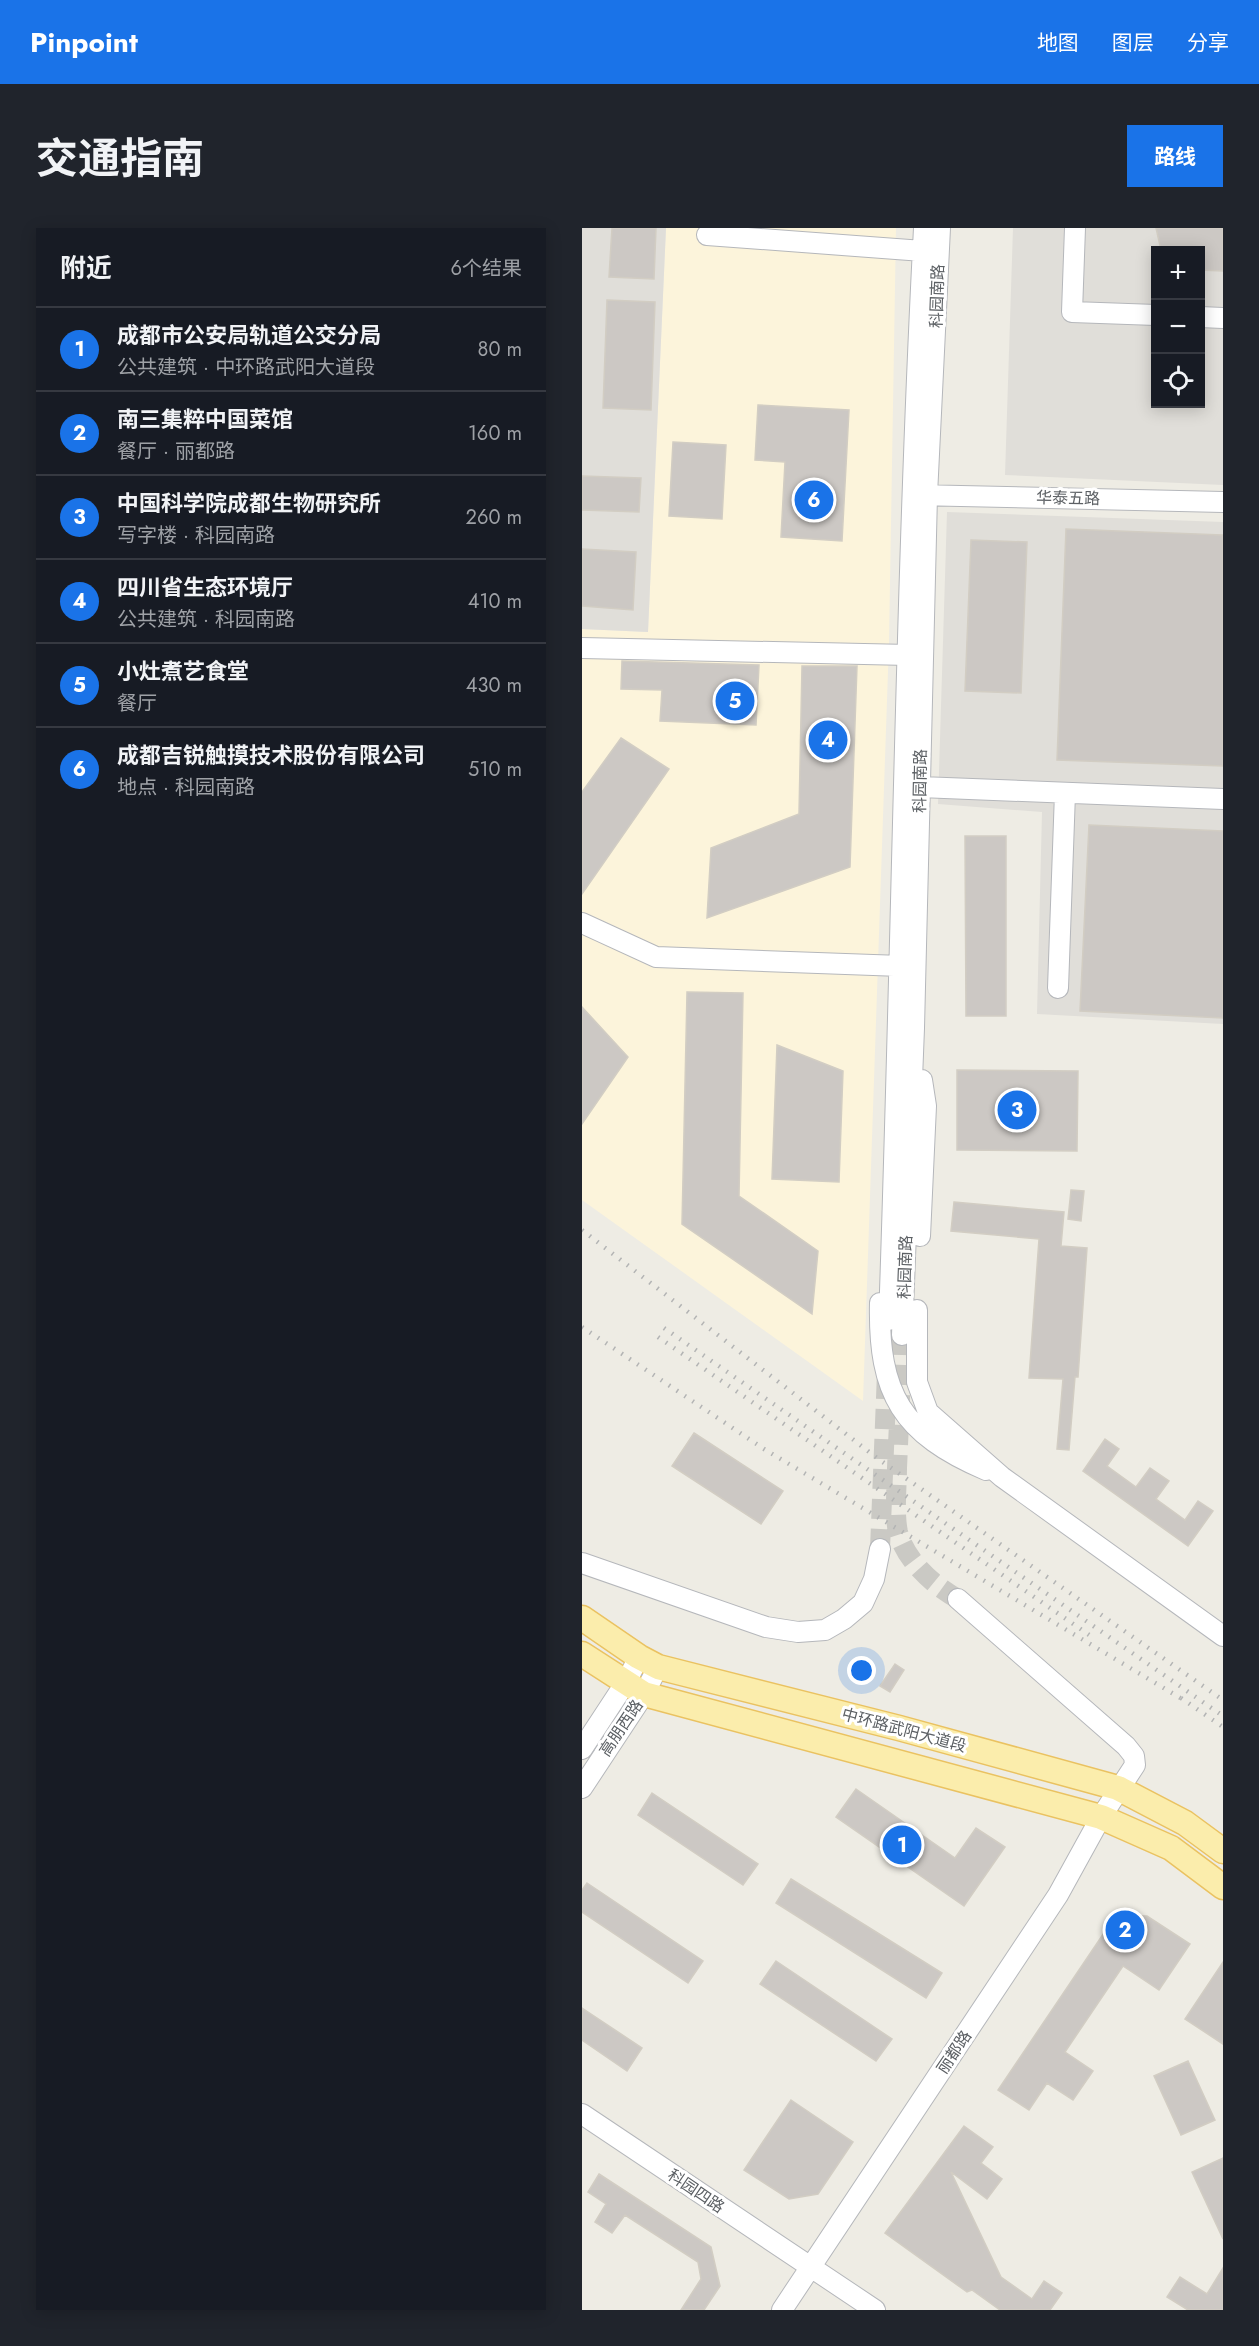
<!DOCTYPE html>
<html lang="zh">
<meta charset="utf-8">
<style>
:root{--surface:#171b24;--page:#20242c;--text:#f1f3f6;--muted:#9ea1a6;--line:#363941;--accent:#1a73e8}
body{margin:0;font-family:Jost,"Noto Sans SC",sans-serif;background:var(--page);color:var(--text)}
.controls{position:absolute;right:18px;top:18px;display:grid;overflow:hidden;border-radius:0px;box-shadow:0 3px 15px #0003}
.controls button{width:54px;height:54px;display:grid;place-items:center;padding:0;border:0;border-bottom:2px solid var(--line);background:var(--surface);color:var(--text);font:30px sans-serif}
.you{position:absolute;left:280px;top:1443px;width:21px;height:21px;margin:-15px;border:4px solid #fff;border-radius:50%;background:#1a73e8;box-shadow:0 0 0 9px #1a73e833}
.badge{display:grid;place-items:center;width:39px;height:39px;border-radius:50%;background:var(--accent);color:#fff;font-size:20px;font-weight:700}
.pin{position:absolute;translate:-50% -50%;border:3px solid #fff;box-shadow:0 2px 6px #0006}
.list{margin:0;padding:0;list-style:none}
h2{display:flex;justify-content:space-between;align-items:center;height:78px;margin:0;padding:0 24px;font-size:26px}
h2 small{font-size:20px;font-weight:400;color:var(--muted)}
.list li{display:grid;grid-template-columns:39px 1fr auto;gap:18px;align-items:center;box-sizing:border-box;height:84px;padding:0 24px;border-top:2px solid var(--line)}
.list b{display:block;font-size:22px;white-space:nowrap}
.list p{margin:0;font-size:20px;white-space:nowrap;color:var(--muted)}
.list em{font-size:20px;font-style:normal;color:var(--muted)}
.icon{flex:none;width:33px;height:33px;fill:none;stroke:currentColor;stroke-width:2;stroke-linecap:round;stroke-linejoin:round}
.map{position:relative;flex:none;width:641px;height:2082px;overflow:hidden;border-radius:0px}
header{display:flex;align-items:center;gap:36px;box-sizing:border-box;height:84px;padding:0 30px;background:var(--accent);color:#fff}
header strong{font-size:28px}
nav{display:flex;gap:33px;margin-inline-start:auto;font-size:21px}
.intro{display:flex;align-items:center;justify-content:space-between;box-sizing:border-box;height:144px;padding:0 36px}
h1{margin:0;font-size:42px}
.button{padding:15px 27px;border-radius:0px;background:var(--accent);color:#fff;font-size:21px;font-weight:700}
main{display:flex;gap:36px;padding:0 36px}
aside{flex:1;background:var(--surface);border-radius:0px;box-shadow:0 3px 15px #0003}
.map>svg:first-child{display:block}
.commercial{fill:#fcf4db}
.industrial{fill:#e0ded9;fill-rule:evenodd}
.building{fill:#ccc8c4;stroke:#d2cdc3;stroke-width:1.5}
.lines{fill:none;stroke-linecap:round;stroke-linejoin:round}
.minor-tunnel{stroke:#cac9c4;stroke-width:20;stroke-dasharray:20 10;stroke-linecap:butt}
.minor-casing{stroke:#b5b7bb;stroke-width:22}
.major-casing{stroke:#eac261;stroke-width:27}
.minor{stroke:#fff;stroke-width:20}
.major{stroke:#fbedac;stroke-width:24}
.rail{stroke:#b3b4b4;stroke-width:4.5;stroke-dasharray:1.5 8;stroke-linecap:butt}
.labels{text-anchor:middle;dominant-baseline:central;stroke-width:6;stroke-linejoin:round;paint-order:stroke}
.street-label{font-size:16px;fill:#5c6064;stroke:#fff}
</style>
<header>
<strong>Pinpoint</strong>
<nav><a>地图</a><a>图层</a><a>分享</a></nav>
</header>
<div class="intro"><h1>交通指南</h1><a class="button">路线</a></div>
<main>
<aside>
<h2>附近<small>6个结果</small></h2>
<ul class="list">
<li><span class="badge">1</span><div><b>成都市公安局轨道公交分局</b><p>公共建筑 · 中环路武阳大道段</p></div><em>80 m</em></li>
<li><span class="badge">2</span><div><b>南三集粹中国菜馆</b><p>餐厅 · 丽都路</p></div><em>160 m</em></li>
<li><span class="badge">3</span><div><b>中国科学院成都生物研究所</b><p>写字楼 · 科园南路</p></div><em>260 m</em></li>
<li><span class="badge">4</span><div><b>四川省生态环境厅</b><p>公共建筑 · 科园南路</p></div><em>410 m</em></li>
<li><span class="badge">5</span><div><b>小灶煮艺食堂</b><p>餐厅</p></div><em>430 m</em></li>
<li><span class="badge">6</span><div><b>成都吉锐触摸技术股份有限公司</b><p>地点 · 科园南路</p></div><em>510 m</em></li>
</ul>
</aside>
<div class="map">
<svg width="641" height="2082" viewBox="0 0 641 2082">
<rect width="100%" height="100%" fill="#eeece4"/>
<!-- commercial -->
<path class="commercial" d="M84,0h230l-7,414 -26,759 -281,-201v-571l66,3z"/>
<!-- industrial -->
<path class="industrial" d="M0,0h84l-18,404 -66,-3z
M431,0h210v257l-218,-10zM574,22h44v154h-44z
M365,284l276,10v502l-186,-10 5,-202 -104,-8z"/>
<!-- building -->
<path class="building" d="M30,0h44l-2,51 -45,-2z
M574,0h67v43l-23,-1v-20h-39z
M25,72l48,2 -4,108 -48,-2z
M176,177l91,5 -7,131 -61,-4 4,-75 -30,-2z
M91,214l53,3 -4,74 -53,-3z
M0,248l59,2 -2,34 -57,-2z
M484,301l157,6v231l-166,-6z
M389,312l56,2 -6,151 -56,-2z
M0,321l54,3 -3,58 -51,-4z
M40,433l137,4 -3,60 -96,-4 2,-31 -41,-1z
M220,438h55l-7,201 -143,51 4,-70 88,-34z
M39,510l48,31 -87,125v-102z
M507,597l134,6v187l-143,-7z
M383,608h41v180h-40z
M105,764l56,1 -4,203 79,55 -6,63 -130,-90z
M0,779l46,50 -46,67z
M195,817l66,26 -4,111 -67,-3z
M375,842l121,1 -1,80 -120,-1z
M489,962l13,1 -3,30 -13,-2z
M372,974l110,10 -3,34 26,2 -9,129h-3l-6,73 -12,-1 6,-70 -34,-1 10,-139 -88,-8z
M112,1205l89,58 -22,33 -89,-58z
M523,1211l14,10 -12,17 29,21 14,-19 19,13 -13,18 29,21 13,-19 15,10 -25,35 -105,-75z
M313,1436l9,6 -14,22 -10,-6z
M274,1561l99,69 21,-30 29,19 -41,59 -128,-89z
M70,1565l106,71 -15,21 -105,-70z
M209,1651l151,94 -16,25 -150,-95z
M5,1655l116,78 -15,22 -106,-71v-22z
M534,1687l31,1 43,28 -31,46 -36,-24 -58,86 28,19 -20,29 -26,-17 -18,27 -31,-20z
M194,1733l116,78 -16,22 -116,-77z
M641,1734v82l-38,-25z
M0,1780l60,40 -15,23 -45,-31z
M606,1833l27,59 -34,15 -27,-59z
M209,1872l62,42 -35,52 -29,5 -45,-29z
M382,1898l29,21 -12,16 21,16 -15,20 -36,-27 50,105 31,22 12,-18 18,12 -12,17h-50l-28,-20 -5,2 -82,-59z
M641,1930v81l-31,-67z
M17,1946l112,73 9,39 -16,24h-23l20,-31 -3,-17 -73,-47 -13,18 -17,-11 11,-18 -18,-12z
M641,2040v42h-35l-21,-13 13,-20 27,17z"/>
<g class="lines">
<!-- minor-tunnel -->
<path class="minor-tunnel" d="M320,1107c-1,44 -3,88 -5,133 0,18 -3,46 1,64 8,29 35,53 60,67
M298,1321l7,-176"/>
<defs>
<path id="minor" d="M493,0l-3,84 84,3
M125,7l216,16
M618,89l23,1
M333,267l308,7
M0,420l327,7
M338,559l303,12
M0,695l74,34 245,9
M476,760l7,-195
M338,1008l6,-130 -4,-26
M298,1075c-2,91 22,131 106,167
M335,1082v72l11,30 74,65 221,159
M307,1092c13,-364 16,-728 35,-1092
M320,1107l12,-307 13,-533 13,-267
M0,1335l184,64 32,5 27,-2 19,-11 19,-16 11,-24 6,-30
M0,1521l44,-67 13,-25
M0,1560l62,-94 14,-27
M0,1886l293,196
M200,2082l276,-415 43,-78 34,-52 -1,-9 -8,-10 -168,-147"/>
<path id="major" d="M0,1390l57,39 19,10 241,61 219,60 67,35 38,28
M0,1426l62,40 457,123 70,31 52,39"/>
</defs>
<!-- minor casing -->
<use href="#minor" class="minor-casing"/>
<!-- major casing -->
<use href="#major" class="major-casing"/>
<!-- minor -->
<use href="#minor" class="minor"/>
<!-- major -->
<use href="#major" class="major"/>
<!-- rail -->
<path class="rail" d="M0,1002l295,228 346,242
M0,1099l182,122 423,253
M82,1100l559,388
M76,1109l437,302
M599,1470l42,29"/>
</g>
<g class="labels">
<!-- street labels -->
<g class="street-label">
<text transform="translate(355 68) rotate(-88)">科园南路</text>
<text transform="translate(486 270) rotate(1)">华泰五路</text>
<text transform="translate(338 553) rotate(-89)">科园南路</text>
<text transform="translate(323 1039) rotate(-88)">科园南路</text>
<text transform="translate(39 1500) rotate(-56)">高朋西路</text>
<text transform="translate(322 1502) rotate(15)">中环路武阳大道段</text>
<text transform="translate(372 1824) rotate(-56)">丽都路</text>
<text transform="translate(114 1963) rotate(34)">科园四路</text>
</g>
</g>
</svg>
<div class="controls">
<button>+</button>
<button>−</button>
<button><svg class="icon" aria-label="locate" viewBox="0 0 24 24"><circle cx="12" cy="12" r="6"/><path d="M12 2v4M12 18v4M2 12h4M18 12h4"/></svg></button>
</div>
<div class="you"></div>
<div class="pin badge" style="left:320px;top:1617px">1</div>
<div class="pin badge" style="left:543px;top:1702px">2</div>
<div class="pin badge" style="left:435px;top:882px">3</div>
<div class="pin badge" style="left:246px;top:512px">4</div>
<div class="pin badge" style="left:153px;top:473px">5</div>
<div class="pin badge" style="left:232px;top:272px">6</div>
</div>
</main>
